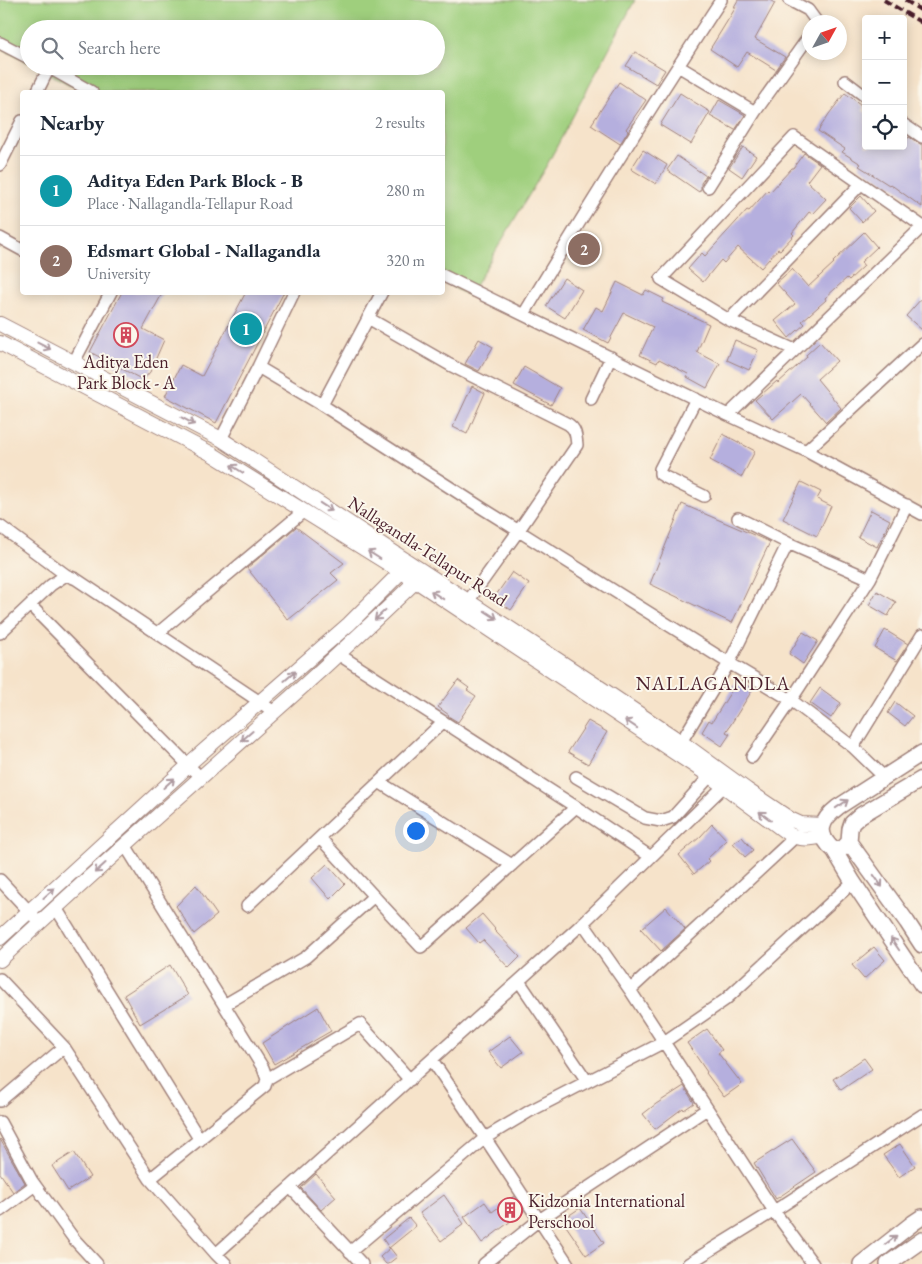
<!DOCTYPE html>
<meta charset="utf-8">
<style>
:root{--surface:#fff;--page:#f6f6f7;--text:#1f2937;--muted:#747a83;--line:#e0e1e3;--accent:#7c3aed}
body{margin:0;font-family:"EB Garamond",serif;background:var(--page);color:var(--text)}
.controls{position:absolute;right:15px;top:15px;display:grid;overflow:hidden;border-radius:5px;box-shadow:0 2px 12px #0003}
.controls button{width:45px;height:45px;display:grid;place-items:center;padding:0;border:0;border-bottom:1px solid var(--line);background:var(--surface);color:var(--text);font:25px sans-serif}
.compass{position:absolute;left:802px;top:15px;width:45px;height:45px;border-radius:50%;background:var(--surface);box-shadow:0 2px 12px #0003;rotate:50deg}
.you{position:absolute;left:415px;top:830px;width:18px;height:18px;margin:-12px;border:4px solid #fff;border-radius:50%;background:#1a73e8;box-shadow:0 0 0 8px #1a73e833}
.badge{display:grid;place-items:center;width:32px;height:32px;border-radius:50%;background:var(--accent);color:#fff;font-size:16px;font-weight:700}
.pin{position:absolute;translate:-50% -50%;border:2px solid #fff;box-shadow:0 1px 5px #0006}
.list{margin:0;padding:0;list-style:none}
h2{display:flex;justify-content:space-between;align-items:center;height:65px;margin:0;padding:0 20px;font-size:21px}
h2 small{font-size:16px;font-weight:400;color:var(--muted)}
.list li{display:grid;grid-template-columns:32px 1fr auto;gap:15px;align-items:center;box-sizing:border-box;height:70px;padding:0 20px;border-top:1px solid var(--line)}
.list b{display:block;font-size:19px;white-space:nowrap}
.list p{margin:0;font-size:16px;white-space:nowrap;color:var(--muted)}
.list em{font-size:16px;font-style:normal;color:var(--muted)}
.icon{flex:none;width:28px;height:28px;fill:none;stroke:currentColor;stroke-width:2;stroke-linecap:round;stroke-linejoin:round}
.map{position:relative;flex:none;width:922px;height:1264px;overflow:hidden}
.search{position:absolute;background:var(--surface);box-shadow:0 2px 12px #0003;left:20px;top:20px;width:425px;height:55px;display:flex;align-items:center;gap:12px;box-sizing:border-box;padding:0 18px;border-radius:28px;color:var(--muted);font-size:19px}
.panel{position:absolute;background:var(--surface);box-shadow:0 2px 12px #0003;left:20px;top:90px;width:425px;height:205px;border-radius:5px}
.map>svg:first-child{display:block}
.green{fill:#9fcf7d;stroke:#747754}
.building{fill:#b5afde}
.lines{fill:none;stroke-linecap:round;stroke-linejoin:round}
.minor-casing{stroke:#a0817a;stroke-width:14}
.tertiary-casing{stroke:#a0817a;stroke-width:16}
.secondary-casing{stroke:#a0817a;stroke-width:18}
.minor{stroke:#fff;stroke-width:11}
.tertiary{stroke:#fff;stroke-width:14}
.secondary{stroke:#fff;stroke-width:15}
.rail{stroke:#4a1f2b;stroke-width:4;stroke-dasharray:8 4;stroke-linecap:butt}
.oneway{stroke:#ae9aa0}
.labels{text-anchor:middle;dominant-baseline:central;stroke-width:4;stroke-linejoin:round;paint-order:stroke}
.poi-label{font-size:18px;fill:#4a1f2b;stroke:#fbf7ec}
.street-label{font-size:18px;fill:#4a1f2b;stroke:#fbf7ec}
.neighbourhood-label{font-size:19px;letter-spacing:1px;fill:#4a1f2b;stroke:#fbf7ec}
</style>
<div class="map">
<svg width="922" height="1264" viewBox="0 0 922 1264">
<rect width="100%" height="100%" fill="#fbf7ec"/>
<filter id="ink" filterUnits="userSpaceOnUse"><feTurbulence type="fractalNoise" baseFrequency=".02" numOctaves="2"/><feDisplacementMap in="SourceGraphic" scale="10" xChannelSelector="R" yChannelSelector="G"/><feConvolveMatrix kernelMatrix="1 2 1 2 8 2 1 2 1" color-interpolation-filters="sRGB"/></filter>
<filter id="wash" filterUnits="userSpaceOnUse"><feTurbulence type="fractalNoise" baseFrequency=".0096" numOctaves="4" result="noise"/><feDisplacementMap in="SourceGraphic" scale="20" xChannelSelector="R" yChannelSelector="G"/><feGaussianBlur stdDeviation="1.12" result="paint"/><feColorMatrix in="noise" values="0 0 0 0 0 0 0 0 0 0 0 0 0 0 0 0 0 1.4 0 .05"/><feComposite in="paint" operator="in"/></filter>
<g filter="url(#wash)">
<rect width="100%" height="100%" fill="#f6e3ca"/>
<!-- green -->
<path class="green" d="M0,0h635l-87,163 -79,133 -26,-14 -1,-190h-358l-50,-26h402v-37h-407v34l-29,-15z"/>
<g id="blocks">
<!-- building -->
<path class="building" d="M738,0h31l6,3 -20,36 30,18 -9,13 -29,-18 -10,15 -27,-18 26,-42h-2z
M635,52l30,18 -9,14 -30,-18z
M619,82l27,18 -20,29 2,2 -8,13 -29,-19z
M680,93l30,19 -19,32 -31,-19z
M845,93l19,14 -2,3 4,3v33h37v-2l6,-7 13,8v62l-32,-23 -1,1 -30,-19 2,-2 -19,-12 3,-3 -27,-18 11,-17z
M719,100l26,15 -10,15 -25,-14z
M743,147l13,9 -14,21 -13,-9z
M643,150l24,15 -11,19 -25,-15z
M804,153l16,11 -13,17 19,18 -14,15 -3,-2 -17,21 2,2 -14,15 -2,-1 -17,19 -23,-21 -14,16 -3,-3 -18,22 -15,-13 14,-16 3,3 42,-46 2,1 19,-21 2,2 22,-24h1z
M677,156l29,20 -5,7v6l-2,3 -32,-22z
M861,196l13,15 -12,11 -13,-14z
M864,232l13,15 -16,15 3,4 -15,14 -2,-2 -22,20 1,2 -24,21 3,3 -16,14 -14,-17 20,-17 -19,-21 16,-14 16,18 26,-24 -1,-1z
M564,278l18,12 -17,28 -19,-12z
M617,282l26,13 3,-5 18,9 -2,3 47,22 -12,28 23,12 -13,24 -20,-11 1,-3 -29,-15 -2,4 -17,-8 13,-28 -29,-14 -16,30 -25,-13 13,-23 7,4z
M122,292h41l-20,37 21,11 -14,32 -7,8 -53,-28z
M246,292h38l-68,131 -51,-27 16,-31 21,11z
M922,298v32l-16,-14z
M479,339l14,8 -14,24 -14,-7z
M735,340l23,10 -9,20 -22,-10z
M820,342l17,19 -20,18 24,29 -15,14 -25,-28 -28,25 -18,-19 22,-19 1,2 29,-26 -1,-2z
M524,367l36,21 -9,17 -37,-20z
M472,386l13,7 -18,41 -14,-7z
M723,434l32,17 -13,26 -32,-17z
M801,482l20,10 -4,7 14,7 -14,30 -34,-17z
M682,504l88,38 -38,81 -82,-39z
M871,510l19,10 -13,27 -19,-10z
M296,527l48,36 -13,10 7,7 -50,40 -41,-52z
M512,572l17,12 -18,26 -17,-12z
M877,591l19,11 -8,14 -19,-11z
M885,630l23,14 -11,17 -22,-13z
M803,632l15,9 -15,23 -14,-10z
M458,680l11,8 -2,2 9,6 -18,26 -10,-6 1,-1 -11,-8z
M738,680l15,9 -27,43 4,2 -8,12 -20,-14 7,-12 3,2z
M820,688l21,15 -10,15 -21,-15z
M895,702l18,14 -8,10 -17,-13z
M588,721l19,11 -19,32 -20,-12z
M712,824l15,16 -20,19 2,2 -15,13 -15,-19 21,-18z
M742,837l11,13 -8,7 -12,-14z
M327,864l18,20 -15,15 -18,-21z
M196,885l21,30 -23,19 -18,-28z
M666,907l19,22 -24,22 -20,-22z
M482,914l13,15 -1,1 26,27 -11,11 -26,-28 -4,3 -13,-15z
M874,947l11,13 -21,19 -12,-14z
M170,965l18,30 -48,29 -16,-29z
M318,1007l13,24 -57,33 -12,-21z
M707,1029l15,21 -4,3 24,31 -18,13 -18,-24 1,-1 -20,-29z
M510,1036l13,16 -22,16 -13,-16z
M864,1058l8,11 -31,21 -8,-11z
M684,1086l10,17 -10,7 -1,-2 -28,21 -12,-15 13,-10z
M0,1139l25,44 -12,9 -13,-19z
M792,1139l24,33 -40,27 -22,-36z
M900,1144l15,22 -16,11 -16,-22z
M74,1152l16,25 -22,14 -16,-25z
M316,1174l20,23 -15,13 -20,-22z
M444,1195l20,29 -23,17 -21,-28z
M514,1196l10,15 -42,32 -18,-26 21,-15 7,10z
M580,1208l24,35 -18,12 -24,-35z
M409,1218l7,8 -27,22 -6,-9z
M390,1248l7,9 -9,7h-2l-6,-7z"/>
</g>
</g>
<g filter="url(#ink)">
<use href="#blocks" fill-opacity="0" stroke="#a0817a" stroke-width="1"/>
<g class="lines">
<defs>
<path id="minor" d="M789,0l19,10 8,11v1
M0,43l29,15
M46,66l46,26
M678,66l77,46
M845,81l21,16
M37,92l12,-24
M903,124l19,13
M0,165l22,-44
M708,187l47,-75 55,-77
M0,238l22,12
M442,275l286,140 78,36 116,63
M382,292l-60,113 160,103 247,155 62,37 62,47 31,30
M524,314c63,-106 129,-210 197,-314
M368,318l82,47 118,59c8,5 8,12 9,21l-58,85 -50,70
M729,320l132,-136
M795,350l-66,-30 -68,-41 133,-142 128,89
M74,362l37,-70
M258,367l64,38
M591,399l20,-42
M696,399l-36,70v5l5,3 39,19
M728,415l194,-188
M221,439l37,-72 36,-75
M806,451l116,-107
M738,518l50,25 82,36
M0,526l66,49
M30,605l170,172
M0,633l51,-48 15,-10 10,4 184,123 14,10
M158,633l146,-122
M338,654l238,153 75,50
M681,742l48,-79 59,-120
M853,747l69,-112
M752,757l39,-57 79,-121 37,-74
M576,777l69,41 16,3 12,-4 37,-41
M379,782l133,83
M320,838l101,109 155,-140
M125,845l138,223 4,11 -2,7 -115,93
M0,880l39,42
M247,906l196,-184
M56,908l144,232
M583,923l47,67 144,221 39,53
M0,979l64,68 86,132 66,75 10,10
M519,981l68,100
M630,990l165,-153
M224,1005l82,-48 68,-61
M432,1060l53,78 83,126
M267,1079l93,-55 50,56
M0,1101l64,-54
M0,1122l32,59 42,58 23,25
M290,1187l72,77
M0,1211l35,-26
M350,1252l135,-114 45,-27 134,-69 61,-42 128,-118
M216,1254l367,-331 141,-137
M484,1264l55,-44 168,-111
M688,1264l86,-53 148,-96"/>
<path id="tertiary" d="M0,324l221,115 387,254 73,49 66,48 43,29 11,5 22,1
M0,343l212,111 204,127 294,195 80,59c12,5 21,4 34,1
M0,938l188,-172 3,-4 158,-138 52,-52
M0,960c89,-85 182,-165 273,-247 49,-43 96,-87 143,-132"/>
<path id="secondary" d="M922,753l-84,54c-17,13 -23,27 -4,43l8,-1 7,-7 1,-13 2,-6 9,-8 61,-36
M849,842l58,80 15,23
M834,850l19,32 69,103
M861,1264l52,-41 9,-6
M888,1264l34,-24"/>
</defs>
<!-- minor casing -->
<use href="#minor" class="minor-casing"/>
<!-- tertiary casing -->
<use href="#tertiary" class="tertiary-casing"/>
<!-- secondary casing -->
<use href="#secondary" class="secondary-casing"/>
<!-- minor -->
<use href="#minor" class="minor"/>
<!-- tertiary -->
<use href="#tertiary" class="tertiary"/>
<!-- secondary -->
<use href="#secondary" class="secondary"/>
<!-- rail -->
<path class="rail" d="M884,0l38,23
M905,0l17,11"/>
</g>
<!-- one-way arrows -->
<defs><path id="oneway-shaft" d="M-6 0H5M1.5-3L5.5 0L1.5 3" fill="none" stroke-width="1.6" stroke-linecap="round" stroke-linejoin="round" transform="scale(1.25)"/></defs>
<g class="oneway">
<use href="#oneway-shaft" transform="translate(44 346) rotate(27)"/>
<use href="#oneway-shaft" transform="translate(188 421) rotate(28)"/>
<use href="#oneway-shaft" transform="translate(237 469) rotate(-148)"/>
<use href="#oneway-shaft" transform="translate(326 507) rotate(33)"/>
<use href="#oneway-shaft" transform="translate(374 555) rotate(-148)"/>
<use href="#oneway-shaft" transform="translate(437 595) rotate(-147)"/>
<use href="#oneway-shaft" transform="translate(380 615) rotate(137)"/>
<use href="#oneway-shaft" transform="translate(491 615) rotate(33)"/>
<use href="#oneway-shaft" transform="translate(290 676) rotate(-41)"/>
<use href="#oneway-shaft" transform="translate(631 724) rotate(-146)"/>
<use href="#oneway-shaft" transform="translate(247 736) rotate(139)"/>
<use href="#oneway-shaft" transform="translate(169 783) rotate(-42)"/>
<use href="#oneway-shaft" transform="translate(842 804) rotate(-34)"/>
<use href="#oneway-shaft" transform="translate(765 816) rotate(-143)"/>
<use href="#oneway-shaft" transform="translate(100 868) rotate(138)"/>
<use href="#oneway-shaft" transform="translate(878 881) rotate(55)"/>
<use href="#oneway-shaft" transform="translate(49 893) rotate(-42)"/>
<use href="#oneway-shaft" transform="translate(895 944) rotate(-124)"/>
<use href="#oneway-shaft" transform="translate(891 1240) rotate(-38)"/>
</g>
</g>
<!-- icons -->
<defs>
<symbol id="building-ring" viewBox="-11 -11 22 22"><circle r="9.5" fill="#fbf7ec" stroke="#d1495b" stroke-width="1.5"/><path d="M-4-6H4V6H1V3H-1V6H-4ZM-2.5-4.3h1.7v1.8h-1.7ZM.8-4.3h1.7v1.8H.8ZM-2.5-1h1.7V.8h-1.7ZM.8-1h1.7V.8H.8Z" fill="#d1495b"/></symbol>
</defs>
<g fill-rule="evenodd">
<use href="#building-ring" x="112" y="321" width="28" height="28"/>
<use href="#building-ring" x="496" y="1196" width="28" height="28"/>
</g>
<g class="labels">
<!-- poi labels -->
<g class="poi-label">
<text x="126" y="361">Aditya Eden<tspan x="126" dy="21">Park Block - A</tspan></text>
<text x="528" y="1200" text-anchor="start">Kidzonia International<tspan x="528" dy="21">Perschool</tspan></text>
</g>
<!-- street labels -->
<g class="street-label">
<text transform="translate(428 551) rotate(33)">Nallagandla-Tellapur Road</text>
</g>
<!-- neighbourhood labels -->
<g class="neighbourhood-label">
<text x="713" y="683">NALLAGANDLA</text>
</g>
</g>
</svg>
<div class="controls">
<button>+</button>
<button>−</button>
<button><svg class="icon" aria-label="locate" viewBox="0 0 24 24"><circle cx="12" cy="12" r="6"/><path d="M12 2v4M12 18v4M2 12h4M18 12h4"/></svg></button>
</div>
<svg class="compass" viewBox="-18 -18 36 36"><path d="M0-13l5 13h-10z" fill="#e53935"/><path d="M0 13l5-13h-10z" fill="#747a83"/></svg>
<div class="you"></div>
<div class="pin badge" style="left:246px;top:329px;background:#0f9aa8">1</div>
<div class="pin badge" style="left:584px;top:249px;background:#8d6e63">2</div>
<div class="search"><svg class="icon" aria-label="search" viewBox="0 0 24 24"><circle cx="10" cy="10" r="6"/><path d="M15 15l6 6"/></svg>Search here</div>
<section class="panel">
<h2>Nearby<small>2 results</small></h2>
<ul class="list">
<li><span class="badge" style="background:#0f9aa8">1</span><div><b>Aditya Eden Park Block - B</b><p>Place · Nallagandla-Tellapur Road</p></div><em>280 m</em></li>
<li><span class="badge" style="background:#8d6e63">2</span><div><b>Edsmart Global - Nallagandla</b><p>University</p></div><em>320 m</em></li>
</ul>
</section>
</div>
